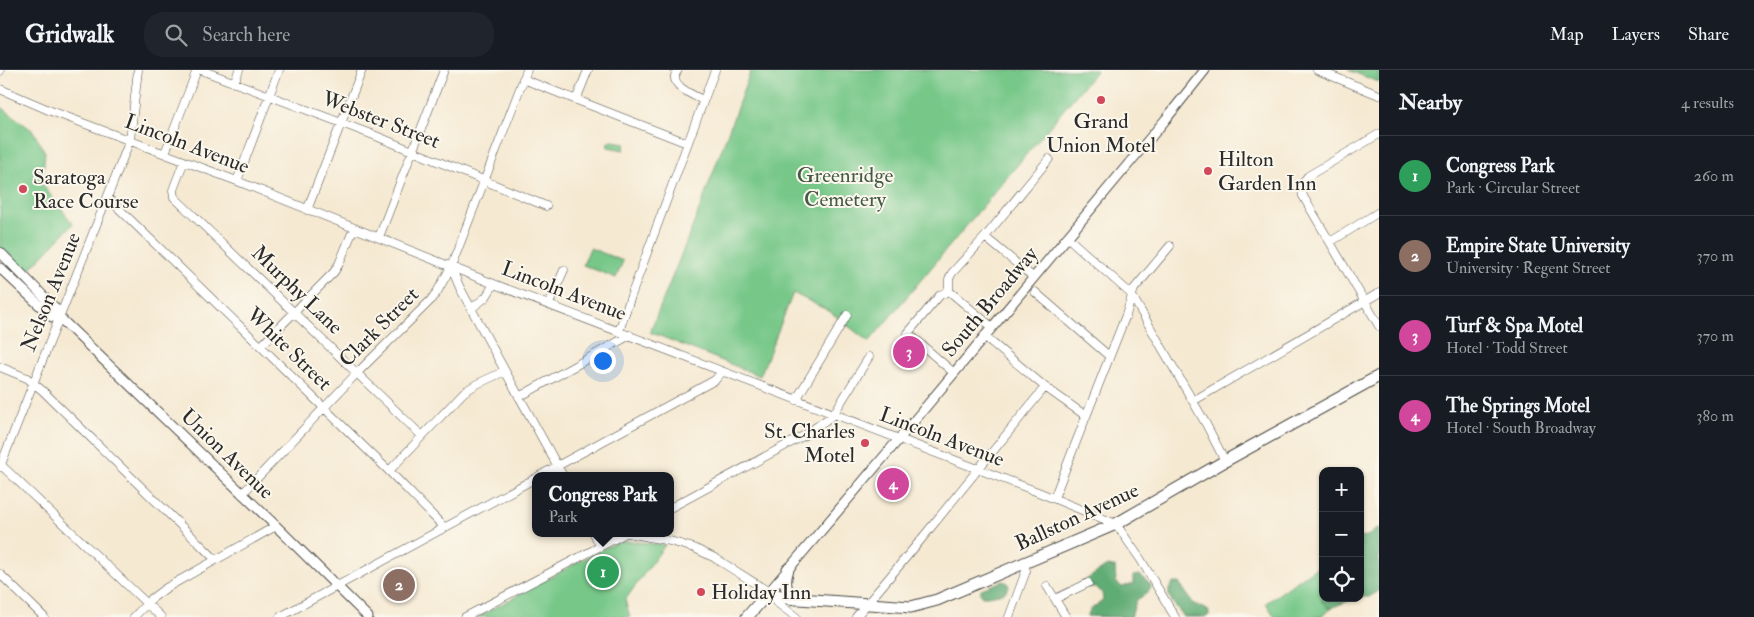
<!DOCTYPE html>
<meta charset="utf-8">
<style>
:root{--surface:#171b24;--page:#20242c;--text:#f1f3f6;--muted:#9ea1a6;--line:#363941;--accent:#7c3aed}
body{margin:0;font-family:"IM FELL Double Pica",serif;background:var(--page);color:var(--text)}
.controls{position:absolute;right:15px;bottom:15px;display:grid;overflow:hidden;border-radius:10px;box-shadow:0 1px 4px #0004}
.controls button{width:45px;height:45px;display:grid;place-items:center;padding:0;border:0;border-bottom:1px solid var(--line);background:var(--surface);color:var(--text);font:25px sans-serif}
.you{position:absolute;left:602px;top:290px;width:18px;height:18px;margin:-12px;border:4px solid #fff;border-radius:50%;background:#1a73e8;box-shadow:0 0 0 8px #1a73e833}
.badge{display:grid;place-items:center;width:32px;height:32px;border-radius:50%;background:var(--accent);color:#fff;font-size:16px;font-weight:700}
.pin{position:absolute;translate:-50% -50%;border:2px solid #fff;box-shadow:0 1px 5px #0006}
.popup{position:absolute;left:532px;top:402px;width:142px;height:65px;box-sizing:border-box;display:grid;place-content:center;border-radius:10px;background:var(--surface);filter:drop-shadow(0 1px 4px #0005);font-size:16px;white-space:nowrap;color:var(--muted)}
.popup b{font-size:19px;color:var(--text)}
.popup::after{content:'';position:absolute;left:50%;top:100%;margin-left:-10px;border:10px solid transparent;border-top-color:var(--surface)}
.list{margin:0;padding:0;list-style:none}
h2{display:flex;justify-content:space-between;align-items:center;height:65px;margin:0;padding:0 20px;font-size:21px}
h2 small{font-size:16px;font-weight:400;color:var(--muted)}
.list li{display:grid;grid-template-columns:32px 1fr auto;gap:15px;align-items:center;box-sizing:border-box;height:80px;padding:0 20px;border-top:1px solid var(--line)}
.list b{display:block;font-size:19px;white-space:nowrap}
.list p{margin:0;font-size:16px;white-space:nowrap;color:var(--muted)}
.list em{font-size:16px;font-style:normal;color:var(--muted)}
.icon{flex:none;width:28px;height:28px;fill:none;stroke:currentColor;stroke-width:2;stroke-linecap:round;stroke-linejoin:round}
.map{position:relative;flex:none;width:1379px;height:547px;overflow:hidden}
header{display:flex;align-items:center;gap:30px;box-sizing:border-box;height:70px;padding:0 25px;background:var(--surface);border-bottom:1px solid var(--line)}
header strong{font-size:24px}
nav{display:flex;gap:28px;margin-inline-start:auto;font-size:18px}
.search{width:350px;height:45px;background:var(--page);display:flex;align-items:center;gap:12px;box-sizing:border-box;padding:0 18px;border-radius:20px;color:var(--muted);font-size:19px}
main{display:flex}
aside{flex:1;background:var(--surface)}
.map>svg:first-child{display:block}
.green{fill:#76c788;stroke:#50795a}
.forest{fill:#60ac74;stroke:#466c50}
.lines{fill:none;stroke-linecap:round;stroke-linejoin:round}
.minor-casing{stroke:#494844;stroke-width:9}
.major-casing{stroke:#494844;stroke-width:11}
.highway-casing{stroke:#494844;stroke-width:13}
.minor{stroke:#fff;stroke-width:8}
.major{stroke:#fff;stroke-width:9}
.highway{stroke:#fff;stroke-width:11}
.poi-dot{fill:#d1495b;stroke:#fbf7ec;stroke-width:2}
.labels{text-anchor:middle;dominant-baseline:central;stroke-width:4;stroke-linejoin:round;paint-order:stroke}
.street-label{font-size:21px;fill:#2b2b2b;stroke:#fbf7ec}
.poi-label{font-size:21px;fill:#2b2b2b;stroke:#fbf7ec;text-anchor:start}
.park-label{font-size:21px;fill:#425a47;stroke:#fbf7ec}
</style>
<header>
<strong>Gridwalk</strong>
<div class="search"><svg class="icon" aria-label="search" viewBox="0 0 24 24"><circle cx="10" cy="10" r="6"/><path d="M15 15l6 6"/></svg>Search here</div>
<nav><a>Map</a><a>Layers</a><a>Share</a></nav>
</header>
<main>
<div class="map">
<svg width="1379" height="547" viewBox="0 0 1379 547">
<rect width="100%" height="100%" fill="#fbf7ec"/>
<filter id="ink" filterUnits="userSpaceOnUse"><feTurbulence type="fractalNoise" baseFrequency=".02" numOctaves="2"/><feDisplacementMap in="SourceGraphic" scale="10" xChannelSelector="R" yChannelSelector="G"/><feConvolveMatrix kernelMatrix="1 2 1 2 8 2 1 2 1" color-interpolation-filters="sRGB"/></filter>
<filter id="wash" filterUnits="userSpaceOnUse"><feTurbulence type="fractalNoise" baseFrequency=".0096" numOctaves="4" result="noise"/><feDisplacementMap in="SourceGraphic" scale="20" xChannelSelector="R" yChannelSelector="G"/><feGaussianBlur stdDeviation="1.12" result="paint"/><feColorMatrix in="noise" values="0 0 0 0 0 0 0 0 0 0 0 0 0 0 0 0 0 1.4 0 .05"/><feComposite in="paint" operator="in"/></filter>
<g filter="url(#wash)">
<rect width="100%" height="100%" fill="#f5e9d2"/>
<!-- green -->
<path class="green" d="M751,0h346l-228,272 -40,-31 -36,-18 -33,83 -110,-44 50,-124z
M1348,0h31v12z
M0,36l33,25 12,21 -3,32 31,40 -47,49 -26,-25z
M612,71l13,2 -1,7 -16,-3 -1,-4z
M590,178l33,13 -7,17 -33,-13z
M627,471l38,4 -40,55 5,17h-152l122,-67 19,-8z
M1323,493l-1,35 9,10 3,-1 -14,10h-45l-9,-14z"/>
<!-- forest -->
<path class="forest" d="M1379,457v64l-10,6h-9v-59l9,-3z
M1107,496l8,1 1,15 6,5 11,-3v-8l7,-1 11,10c0,9 -9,10 -15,16l-5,16 -43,-1c0,-8 10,-10 15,-16l-1,-7 -6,-6h-11l-2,-2 1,-4z
M1003,511l5,2 1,4 -5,6 -15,3h-7l-2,-3 1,-4z
M1173,513h6l15,21 15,7v4l-3,2h-22l-11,-14 -4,-7v-7z
M1323,521v7h32l-24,10 -4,-1 -5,-5z"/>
</g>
<g filter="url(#ink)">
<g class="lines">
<defs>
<path id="minor" d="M201,0l175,66 170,70
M678,0c-12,14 14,25 25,30
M1317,0l62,25
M0,1v-1
M523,9l164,64
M234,13l5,-13
M0,19l51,22 186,70 257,103 544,208 78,32 25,36 34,57
M576,30l12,-30
M1379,64l-71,42c-6,7 -7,11 -5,20l76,130
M165,83l32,-83
M184,91l-11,29 1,7 248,239
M237,111l42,-111
M108,128l281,273 55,56
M307,140l55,-140
M379,167l65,-167
M985,167l48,40
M1067,167l64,57 75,130 19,37
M1330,172l49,-30
M451,197l9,21 45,83 58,105
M949,221v-12l3,-6 33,-36 64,-78
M949,221l-9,4 -32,38 46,40
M949,221l43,36
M1035,222l74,64
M549,234l15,-34
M472,238l14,-11 8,-13
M619,261l12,-35 84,-226
M984,266l61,51 41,29
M261,276l73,-74 5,-8 15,-36
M0,297l27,11 16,13 173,169
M519,327l111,-62
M796,330l51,-85
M1193,331l186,-108
M0,394l161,153
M0,397l130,-327 8,-70
M389,401l75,-79 13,-8 28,-13
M539,406l176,-96 7,-8
M242,424l116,-122 73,-72 6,-8 14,-25 76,-197
M1054,428l72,-183 8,-26 36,-43
M670,438l135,-73 28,-20 36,-58
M594,463l6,13
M628,463l42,8 24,7 21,10 54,34 7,10 20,15
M0,504l44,43
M1047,516l19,31
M1055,529l33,-16
M134,547l17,-18 15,-11 110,-62
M280,547l256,-139
M465,547l161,-84
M856,547l63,-75 126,-155
M1009,547l17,-46 -2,-8"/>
<path id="major" d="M0,182l57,58 3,8 216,208 92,91
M0,198l52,49 8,1
M769,522l130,-153 267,-320 39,-49"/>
<path id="highway" d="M788,499c-4,13 -4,21 7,30
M747,547l22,-25 16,6 126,9 26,-7 179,-76 109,-63 154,-85"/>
</defs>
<!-- minor casing -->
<use href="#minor" class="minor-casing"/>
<!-- major casing -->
<use href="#major" class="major-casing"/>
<!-- highway casing -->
<use href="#highway" class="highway-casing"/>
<!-- minor -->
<use href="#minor" class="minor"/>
<!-- major -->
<use href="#major" class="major"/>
<!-- highway -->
<use href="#highway" class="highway"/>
</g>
</g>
<!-- markers -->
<g class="poi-dot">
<circle cx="1101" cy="30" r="5"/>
<circle cx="1208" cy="101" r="5"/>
<circle cx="23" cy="119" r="5"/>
<circle cx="865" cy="373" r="5"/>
<circle cx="701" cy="522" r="5"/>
</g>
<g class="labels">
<!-- street labels -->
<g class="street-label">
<text transform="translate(381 50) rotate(21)">Webster Street</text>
<text transform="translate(187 74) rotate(21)">Lincoln Avenue</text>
<text transform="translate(297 220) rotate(44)">Murphy Lane</text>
<text transform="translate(564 221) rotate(21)">Lincoln Avenue</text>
<text transform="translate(51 222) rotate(-68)">Nelson Avenue</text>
<text transform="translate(990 232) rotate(-50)">South Broadway</text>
<text transform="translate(379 257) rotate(-45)">Clark Street</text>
<text transform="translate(289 279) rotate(44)">White Street</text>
<text transform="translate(942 367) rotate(21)">Lincoln Avenue</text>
<text transform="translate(227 384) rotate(44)">Union Avenue</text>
<text transform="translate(1077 447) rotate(-25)">Ballston Avenue</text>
</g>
<!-- poi labels -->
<g class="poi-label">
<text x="1101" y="51" text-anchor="middle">Grand<tspan x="1101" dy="24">Union Motel</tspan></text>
<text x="1218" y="89">Hilton<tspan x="1218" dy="24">Garden Inn</tspan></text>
<text x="33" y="107">Saratoga<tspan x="33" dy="24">Race Course</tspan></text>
<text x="855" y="361" text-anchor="end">St. Charles<tspan x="855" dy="24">Motel</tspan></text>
<text x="711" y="522">Holiday Inn</text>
</g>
<!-- park labels -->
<g class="park-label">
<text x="845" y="105">Greenridge<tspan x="845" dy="24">Cemetery</tspan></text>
</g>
</g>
</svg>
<div class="controls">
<button>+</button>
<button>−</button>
<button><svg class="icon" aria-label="locate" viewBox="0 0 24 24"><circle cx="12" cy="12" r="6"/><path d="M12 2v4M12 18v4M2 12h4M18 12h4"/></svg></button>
</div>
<div class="you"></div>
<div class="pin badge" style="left:603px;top:502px;background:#2e9e5b">1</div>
<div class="popup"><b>Congress Park</b>Park</div>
<div class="pin badge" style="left:399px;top:515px;background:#8d6e63">2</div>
<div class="pin badge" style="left:909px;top:282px;background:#d1479c">3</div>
<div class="pin badge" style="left:893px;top:414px;background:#d1479c">4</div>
</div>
<aside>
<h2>Nearby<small>4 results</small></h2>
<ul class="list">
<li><span class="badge" style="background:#2e9e5b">1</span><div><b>Congress Park</b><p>Park · Circular Street</p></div><em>260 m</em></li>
<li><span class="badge" style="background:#8d6e63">2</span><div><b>Empire State University</b><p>University · Regent Street</p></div><em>370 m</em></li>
<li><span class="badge" style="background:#d1479c">3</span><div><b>Turf &amp; Spa Motel</b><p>Hotel · Todd Street</p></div><em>370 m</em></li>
<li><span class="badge" style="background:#d1479c">4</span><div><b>The Springs Motel</b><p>Hotel · South Broadway</p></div><em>380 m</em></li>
</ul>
</aside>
</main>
